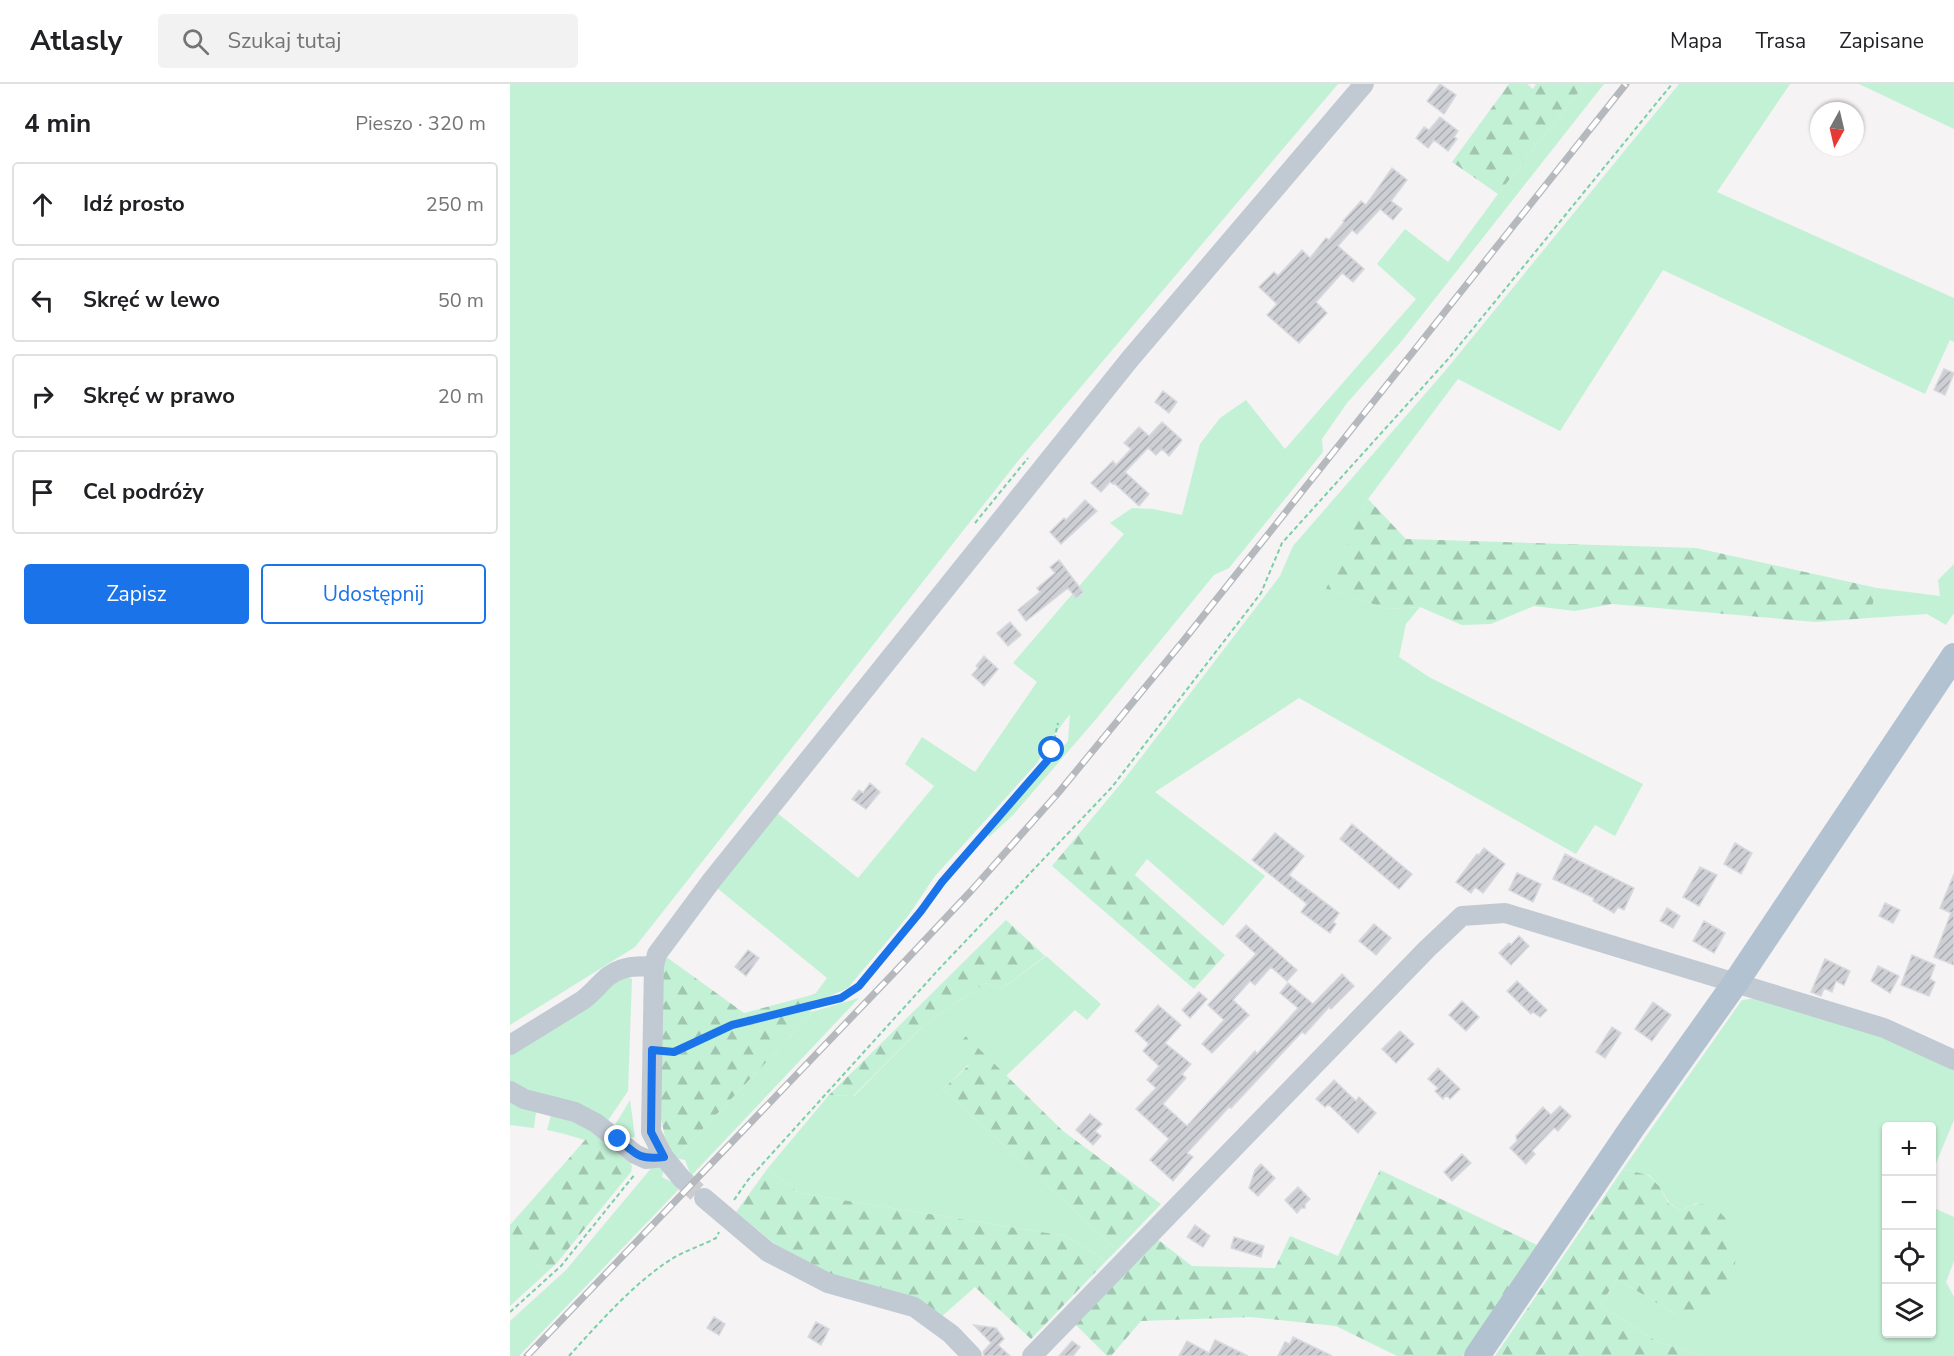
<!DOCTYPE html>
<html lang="pl">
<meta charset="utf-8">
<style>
:root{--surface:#fff;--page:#f2f2f2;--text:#202124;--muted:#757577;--line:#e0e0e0;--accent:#1a73e8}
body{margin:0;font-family:"Nunito Sans",sans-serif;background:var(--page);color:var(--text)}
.controls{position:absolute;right:18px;bottom:18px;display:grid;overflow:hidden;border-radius:6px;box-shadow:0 2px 4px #0004}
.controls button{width:54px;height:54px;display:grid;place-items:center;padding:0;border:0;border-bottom:2px solid var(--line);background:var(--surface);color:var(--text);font:30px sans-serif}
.compass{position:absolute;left:1300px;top:18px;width:54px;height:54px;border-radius:50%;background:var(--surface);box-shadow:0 2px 4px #0004;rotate:188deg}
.stop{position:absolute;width:18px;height:18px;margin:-14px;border:4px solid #1a73e8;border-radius:50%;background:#fff}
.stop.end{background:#1a73e8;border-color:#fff;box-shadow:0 2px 6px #0008}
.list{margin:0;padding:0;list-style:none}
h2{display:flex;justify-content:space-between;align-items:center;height:78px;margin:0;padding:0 24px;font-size:26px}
h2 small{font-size:20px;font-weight:400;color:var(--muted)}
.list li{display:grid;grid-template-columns:39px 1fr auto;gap:18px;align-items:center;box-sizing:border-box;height:84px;margin:0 12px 12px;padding:0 12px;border:2px solid var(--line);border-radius:6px}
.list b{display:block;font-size:22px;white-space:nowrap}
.list em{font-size:20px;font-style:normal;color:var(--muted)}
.actions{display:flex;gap:12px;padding:18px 24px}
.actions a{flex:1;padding:14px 0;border:2px solid var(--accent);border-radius:6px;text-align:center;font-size:21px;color:var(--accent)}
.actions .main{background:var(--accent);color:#fff}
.icon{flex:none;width:33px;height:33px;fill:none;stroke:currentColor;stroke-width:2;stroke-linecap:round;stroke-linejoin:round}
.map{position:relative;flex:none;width:1444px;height:1272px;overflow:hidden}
header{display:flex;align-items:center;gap:36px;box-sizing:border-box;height:84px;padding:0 30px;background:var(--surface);border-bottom:2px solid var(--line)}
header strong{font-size:28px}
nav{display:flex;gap:33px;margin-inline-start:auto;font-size:21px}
.search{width:420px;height:54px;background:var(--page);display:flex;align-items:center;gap:15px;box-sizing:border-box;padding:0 21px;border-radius:6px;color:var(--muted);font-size:22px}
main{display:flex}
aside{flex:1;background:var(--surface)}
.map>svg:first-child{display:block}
.green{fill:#c3f1d5}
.forest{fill:url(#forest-firs)}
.building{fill:url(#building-hatch);stroke:#d7d9de;stroke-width:1.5}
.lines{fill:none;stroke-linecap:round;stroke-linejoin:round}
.minor-tunnel{stroke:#caccce;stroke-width:20;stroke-dasharray:20 10;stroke-linecap:butt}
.path{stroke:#7ad0a6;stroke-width:2;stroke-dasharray:4.5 3;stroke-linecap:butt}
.minor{stroke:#c1cad2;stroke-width:20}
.major{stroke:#b3c2d1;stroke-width:26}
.rail-casing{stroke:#b5b8bd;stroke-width:7}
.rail{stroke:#fff;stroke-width:4.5;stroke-dasharray:14;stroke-linecap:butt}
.route{stroke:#1a73e8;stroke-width:8}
</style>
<header>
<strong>Atlasly</strong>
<div class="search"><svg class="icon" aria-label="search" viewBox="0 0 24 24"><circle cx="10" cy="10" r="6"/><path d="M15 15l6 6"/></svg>Szukaj tutaj</div>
<nav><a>Mapa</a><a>Trasa</a><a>Zapisane</a></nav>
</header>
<main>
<aside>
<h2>4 min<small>Pieszo · 320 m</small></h2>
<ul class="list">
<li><svg class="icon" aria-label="ahead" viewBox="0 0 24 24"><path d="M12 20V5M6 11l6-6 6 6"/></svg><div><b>Idź prosto</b></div><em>250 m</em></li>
<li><svg class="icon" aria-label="left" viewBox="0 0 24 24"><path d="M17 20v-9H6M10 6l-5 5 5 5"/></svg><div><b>Skręć w lewo</b></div><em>50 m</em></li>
<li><svg class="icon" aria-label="right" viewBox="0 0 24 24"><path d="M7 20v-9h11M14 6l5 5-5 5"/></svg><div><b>Skręć w prawo</b></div><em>20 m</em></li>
<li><svg class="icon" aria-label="arrive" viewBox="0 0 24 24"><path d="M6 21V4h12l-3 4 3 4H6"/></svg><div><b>Cel podróży</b></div></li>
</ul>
<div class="actions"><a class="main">Zapisz</a><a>Udostępnij</a></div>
</aside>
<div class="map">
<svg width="1444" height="1272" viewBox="0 0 1444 1272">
<defs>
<pattern id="forest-firs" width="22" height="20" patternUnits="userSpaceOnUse" patternTransform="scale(1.5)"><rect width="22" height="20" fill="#c3f1d5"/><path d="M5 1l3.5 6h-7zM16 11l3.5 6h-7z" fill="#a0c6b0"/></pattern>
<pattern id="building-hatch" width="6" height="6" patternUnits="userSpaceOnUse" patternTransform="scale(1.5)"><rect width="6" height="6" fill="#cdcfd5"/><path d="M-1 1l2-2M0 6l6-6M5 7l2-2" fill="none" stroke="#a8abb0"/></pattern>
</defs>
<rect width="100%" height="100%" fill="#f5f3f3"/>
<!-- green -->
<path class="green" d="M0,0h828l-320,377 -383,486 -125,78z
M1075,0h19l-204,259 -53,60 -25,36 1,13 -94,116 -15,7 -117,143 -84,97 -24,22 -1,-3 80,-93 2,-27 -23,30 -9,18 -103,114 -27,40 -60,72 -23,10 -12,2 2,-6 12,-16 -110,-90 59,-76 82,66 76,-92 -29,-22 17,-27 53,35 62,-90 -24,-19 111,-129 -14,-11 22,-15 21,1 29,6 18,-71 20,-26 26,-18 39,49 131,-150 -39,-35 28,-35 43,33 50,-68z
M1169,0h111l-73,108 237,106v44l-4,-2 -25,54 -262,-124 -103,161 -102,-52 -90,120 -41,90 62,20 31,-2 -14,17 -7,33 30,20 214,107 -28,52 -20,-11 -19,29 -277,-156 -144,94 110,84 -42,50 -76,-67 -13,17 -51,-47 40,-48 157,-205 13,-30 152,-175z
M1349,0h95v45z
M1444,480v49l-8,12 -19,-11 -58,4 8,-30 63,8 -2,-16z
M536,872l55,48 -14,16 -12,-10 -69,66 -40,-39 3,27 -26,25 174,161 -11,11 -40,-25 -267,-43 -31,-25 61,-73 25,1 71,-72 60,-41 18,5z
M117,893l5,2 -4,112 -21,31 -89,-34 -8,-7v-27l109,-75z
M349,914l-168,178 -6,-16 -10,-2 135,-142 1,-4z
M1248,914l124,39 72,33v50l-22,53v-47h-46v208h46v-127l22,10v44l-8,21 8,15v59h-252l-46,-15 -56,-36 17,-26 60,36 20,-112 -16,7 -11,-6 -11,-18 -10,-11 -26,-6 119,-169z
M0,1015l25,10 1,3 -2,16 -24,-3z
M120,1016l5,37h-5l-15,-12z
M42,1028l40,16 37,32 3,6c-25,-21 -53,-29 -85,-36z
M143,1082l11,3 -2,8 19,10 -162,169h-9v-35l56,-51z
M0,1153l34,22 -6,6 7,9 -35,32z"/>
<!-- forest -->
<path class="forest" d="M999,0h18l6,5 3,-5h49l-87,110 -46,-32z
M858,415l38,40 290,9 181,40 -8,30 -53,4 -204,-18 -37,7 -41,-5 -43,18 -29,1 -42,-18 -31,2 -63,-20z
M573,745l142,126 -31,34 -142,-123z
M496,836l39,36 -42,32 -18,-5 -60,41 -72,72 -24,-1z
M155,872l79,57 71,-19 -5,22 -135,142 -10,-21 -7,-33 4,-137z
M456,952l97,95 98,73 -44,46 -174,-161 26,-24 -17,-13z
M76,1055l30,14 16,13 -1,6 -75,92 -11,10 -7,-9 5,-6 -33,-22v-12z
M258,1084l31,25 267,43 40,25 -75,78 -56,-52 -35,31 -106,-42 -58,-31 -40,-33z
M1113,1085l25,6 11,11 10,18 12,6c6,-2 12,-6 18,-6 32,1 44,44 33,70 -5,10 -27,29 -35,39l-20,2 -60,-36 -17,26 56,36 46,15h-207z
M870,1086l157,75 -74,111h-66l-61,-30 -85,-9 -110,4 -30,35h-4l-33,-33 83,-84 35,27 83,2 15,-32 48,20z"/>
<!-- building -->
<path class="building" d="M930,0l16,11 -12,19 -17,-13z
M930,33l18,14 -4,6 3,2 -9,12 -14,-11 -6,8 -12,-10 8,-11 5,3z
M882,84l15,12 -16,21 11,8 -9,11 -13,-11 -23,25 -5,-4 -14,16 26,23 -11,13 -11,-9 -26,29 11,11 -28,30 -32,-28 10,-11 -18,-17 15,-15 4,4 24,-26 8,8 16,-20 3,2 15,-18 -1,-1 18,-20 5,4z
M1434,285l10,4 -9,22 -11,-5z
M653,307l14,11 -8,11 -14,-11z
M652,338l20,18 -13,16 -7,-7 -6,6 -8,-7 -23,24 24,22 -10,12 -25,-23 -1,1 -3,-2 -9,10 -10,-9 22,-22 3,4 15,-16 -7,-6 15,-16 10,9z
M575,416l12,11 -36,33 -11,-12 14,-14 2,2z
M549,476l24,32 -7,6 -8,-10 -42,33 -8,-11 22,-18 -3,-4 18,-15 -5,-6z
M500,538l11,13 -13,11 -11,-13z
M474,572l14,13 -14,17 -12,-11 6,-7 -2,-2z
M360,699l10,9 -14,17 -14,-10 7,-9 4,3z
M842,740l60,50 -13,15 -59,-50z
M765,749l29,23 -15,19 50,38 -6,9 3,2 -6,9 -29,-21 6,-8 -55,-44z
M1225,759l17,10 -11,21 -17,-10z
M974,764l21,16 -22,29 -8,-6 -4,6 -15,-11 21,-28 2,1z
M1055,770l69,34 -10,22 -6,-3 -4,6 -21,-12 1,-3 -41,-19z
M1190,783l17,8 -18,31 -16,-9z
M1007,789l24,11 -8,18 -24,-12z
M1444,790v91l-20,-8 17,-44 -11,-5z
M1375,819l15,7 -7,13 -14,-7z
M1157,824l13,8 -7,12 -13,-7z
M1194,837l21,12 -11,20 -21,-12z
M864,840l17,14 -15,17 -17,-14z
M736,841l51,45 -10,11 -16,-14 -16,18 -5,-4 -17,19 16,15 -37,38 -10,-9 22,-24 -16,-15 48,-51 -20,-18z
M1009,852l10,10 -18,19 -12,-12 10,-10 2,2z
M238,866l11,8 -13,18 -11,-9z
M1402,871l23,10 -5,14 5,3 -6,14 -28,-11z
M1315,875l25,12 -6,14 -8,-4 -4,11 -8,-4 -3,8 -10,-4z
M1368,882l21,10 -9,17 -19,-12z
M832,890l12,12 -23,23 -2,-2 -24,27 -3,-2 -71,76 -2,-1 -42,46 6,4 -20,24 -23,-21 19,-21 -33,-30 20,-21 -9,-8 12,-14 -16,-15 6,-7 -14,-13 23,-26 23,20 -16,18 26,21 -9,10 4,4 -23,26 24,22 49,-54 19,-21 2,3 41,-46 -18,-15 8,-10 25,21z
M1007,897l30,29 -7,7 -7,-5 -2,2 -24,-23z
M689,908l8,7 -17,19 -8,-8z
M952,917l17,16 -13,14 -17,-16z
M1143,918l18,13 -19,26 -17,-12z
M1102,943l9,6 -16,25 -9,-6z
M890,947l14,13 -18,19 -14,-14z
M928,984l22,21 -10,10 -4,-4 -3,4 -8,-8 3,-3 -10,-9z
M824,996l22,21 3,-4 17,16 -18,20 -30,-29 -3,3 -9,-8z
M1050,1022l11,10 -13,15 -4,-3 -22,23 3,3 -9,10 -16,-16 7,-7 -1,-5 27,-29 8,8z
M580,1030l12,10 -7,7 6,5 -8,9 -17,-15z
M952,1070l9,9 -19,18 -8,-9z
M751,1080l14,14 -17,18 -9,-8 6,-18z
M788,1103l12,12 -5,5v4h-4l-4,5 -12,-13z
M685,1141l15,11 -7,11 -16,-10z
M724,1153l30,9 -3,11 -30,-9z
M204,1233l11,7 -6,11 -12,-7z
M306,1238l13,7 -8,16 -13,-8z
M464,1241l22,3 8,11 -6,6 12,11h-26l-1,-4 8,-9z
M783,1253l39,19h-54l7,-14 5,2z
M705,1256l33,16h-69l8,-15 22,12z
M562,1257l8,6 -7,9h-14z"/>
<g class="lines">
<!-- minor-tunnel -->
<path class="minor-tunnel" d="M172,1095l22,19"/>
<!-- path -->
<path class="path" d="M465,439l53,-65
M160,967h4l58,-26 109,-27 18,-12 62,-75 21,-29 105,-121 5,-11 6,-27
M224,1116l14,-20 191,-211 173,-182 149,-194 21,-50 167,-185 223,-274
M0,1228l51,-46 74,-92
M59,1272c29,-32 64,-72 101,-96 14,-9 31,-14 46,-22l3,-6"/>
<!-- minor -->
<path class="minor" d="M0,961l73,-45c8,-6 14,-13 21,-20 14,-14 31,-14 50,-14
M0,1007l14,8 51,13 21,11 39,31 11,5 18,-2 18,22
M154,1073l-13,-25 3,-166 3,-12 55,-74 418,-521 234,-275
M194,1114l64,54 60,31 86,24 37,27 21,22
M522,1272l395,-407 35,-33 43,-3 379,115 70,32"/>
<!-- major -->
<path class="major" d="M967,1272l155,-228 104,-146 218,-326"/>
<defs>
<path id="rail" d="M17,1272l365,-381 79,-84 88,-99 125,-152 442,-556"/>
</defs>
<!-- rail casing -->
<use href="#rail" class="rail-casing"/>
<!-- rail -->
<use href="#rail" class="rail"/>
</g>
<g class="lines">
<!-- route -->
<path class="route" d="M108,1055c19,16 21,21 46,18l-13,-25 1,-82 22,2 58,-27 109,-27 18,-12 62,-75 21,-29 105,-121 5,-11"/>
</g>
</svg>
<div class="controls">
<button>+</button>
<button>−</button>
<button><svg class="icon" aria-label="locate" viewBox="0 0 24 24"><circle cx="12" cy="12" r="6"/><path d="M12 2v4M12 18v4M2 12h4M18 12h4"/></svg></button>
<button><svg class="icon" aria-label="layers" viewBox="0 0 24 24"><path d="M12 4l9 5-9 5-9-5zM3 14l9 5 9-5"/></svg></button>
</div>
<svg class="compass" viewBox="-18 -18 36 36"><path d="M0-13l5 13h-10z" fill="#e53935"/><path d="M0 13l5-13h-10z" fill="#757577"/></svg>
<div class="stop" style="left:542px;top:666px"></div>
<div class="stop end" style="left:108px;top:1055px"></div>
</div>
</main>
